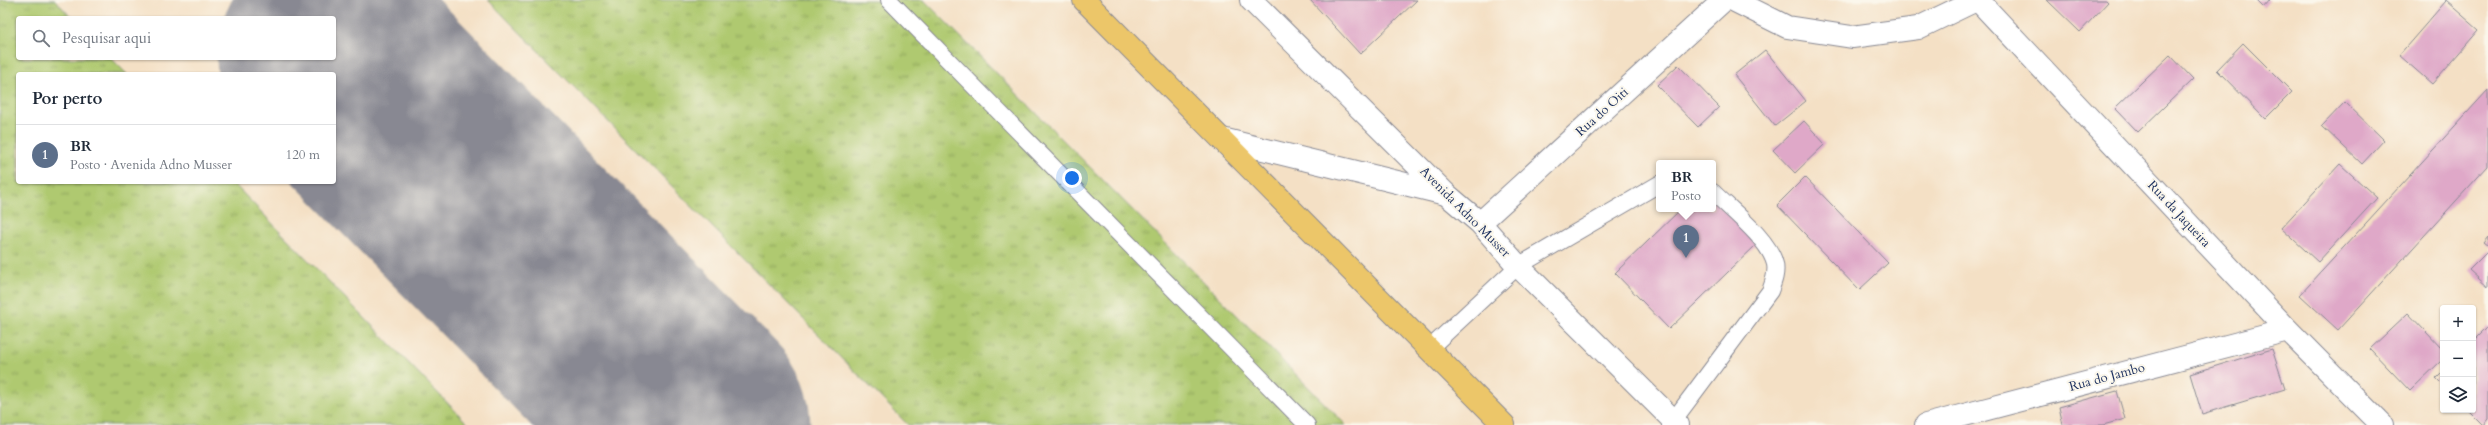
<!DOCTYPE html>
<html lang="pt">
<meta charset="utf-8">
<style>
:root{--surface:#fff;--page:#f6f6f7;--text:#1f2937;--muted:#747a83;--line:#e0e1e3;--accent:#b45309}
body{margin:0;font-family:Cardo,serif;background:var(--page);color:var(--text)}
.controls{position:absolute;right:12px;bottom:12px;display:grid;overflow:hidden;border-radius:4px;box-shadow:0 1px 3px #0004}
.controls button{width:36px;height:36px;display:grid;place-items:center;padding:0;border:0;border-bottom:1px solid var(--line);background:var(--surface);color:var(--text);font:20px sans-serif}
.you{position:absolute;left:1072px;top:178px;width:14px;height:14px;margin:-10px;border:3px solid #fff;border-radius:50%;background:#1a73e8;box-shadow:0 0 0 6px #1a73e833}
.badge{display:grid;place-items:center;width:26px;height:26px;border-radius:50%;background:var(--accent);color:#fff;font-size:13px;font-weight:700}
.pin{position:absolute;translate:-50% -33px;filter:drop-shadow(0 1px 2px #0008)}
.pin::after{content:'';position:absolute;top:21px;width:14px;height:12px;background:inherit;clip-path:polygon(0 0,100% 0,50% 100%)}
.popup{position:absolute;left:1656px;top:160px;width:60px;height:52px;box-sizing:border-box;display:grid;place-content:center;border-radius:4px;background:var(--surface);filter:drop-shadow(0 1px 3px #0005);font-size:13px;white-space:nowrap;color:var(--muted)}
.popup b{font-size:15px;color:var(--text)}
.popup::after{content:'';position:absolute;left:50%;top:100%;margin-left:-8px;border:8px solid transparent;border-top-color:var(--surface)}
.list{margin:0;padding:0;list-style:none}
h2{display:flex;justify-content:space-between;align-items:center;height:52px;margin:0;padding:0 16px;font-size:17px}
h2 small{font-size:13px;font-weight:400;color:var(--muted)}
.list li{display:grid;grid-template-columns:26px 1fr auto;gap:12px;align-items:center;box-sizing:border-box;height:60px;padding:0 16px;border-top:1px solid var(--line)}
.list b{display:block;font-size:15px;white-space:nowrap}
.list p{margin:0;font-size:13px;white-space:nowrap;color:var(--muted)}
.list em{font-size:13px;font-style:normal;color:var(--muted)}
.icon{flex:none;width:22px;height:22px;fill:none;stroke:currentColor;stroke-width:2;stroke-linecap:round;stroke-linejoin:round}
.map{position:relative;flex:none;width:2488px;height:425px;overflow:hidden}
.search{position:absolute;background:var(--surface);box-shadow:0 1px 3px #0004;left:16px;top:16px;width:320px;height:44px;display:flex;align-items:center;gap:10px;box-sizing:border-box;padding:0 14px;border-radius:4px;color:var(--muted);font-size:15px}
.panel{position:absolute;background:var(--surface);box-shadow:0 1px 3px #0004;left:16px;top:72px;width:320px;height:112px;border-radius:4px}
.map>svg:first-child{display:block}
.grass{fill:url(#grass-tufts);stroke:#657c66}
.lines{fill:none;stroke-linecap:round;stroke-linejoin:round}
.runway{stroke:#888892;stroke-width:233}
.building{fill:#dfa8c8}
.lane-casing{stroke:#888892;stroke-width:18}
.street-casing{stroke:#888892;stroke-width:24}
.primary-casing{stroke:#888892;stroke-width:24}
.lane{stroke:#fff;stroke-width:16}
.street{stroke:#fff;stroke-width:22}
.primary{stroke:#ecc669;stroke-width:22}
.labels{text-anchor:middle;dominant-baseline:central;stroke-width:4;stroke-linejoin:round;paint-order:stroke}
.street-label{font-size:13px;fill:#1b2f5e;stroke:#fbf7ec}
</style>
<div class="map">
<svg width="2488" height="425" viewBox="0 0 2488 425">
<defs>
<pattern id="grass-tufts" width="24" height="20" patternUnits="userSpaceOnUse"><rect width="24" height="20" fill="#afc96f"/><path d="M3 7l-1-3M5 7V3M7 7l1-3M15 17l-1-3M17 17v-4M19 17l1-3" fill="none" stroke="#8ea45e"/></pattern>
</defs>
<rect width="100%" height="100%" fill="#fbf7ec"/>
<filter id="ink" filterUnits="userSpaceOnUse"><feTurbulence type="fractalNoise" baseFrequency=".025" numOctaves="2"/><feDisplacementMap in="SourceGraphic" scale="8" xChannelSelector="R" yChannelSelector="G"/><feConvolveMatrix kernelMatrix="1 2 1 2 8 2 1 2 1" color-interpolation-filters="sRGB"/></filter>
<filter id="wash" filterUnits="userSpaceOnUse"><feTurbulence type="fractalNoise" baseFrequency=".012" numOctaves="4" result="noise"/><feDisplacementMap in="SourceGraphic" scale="16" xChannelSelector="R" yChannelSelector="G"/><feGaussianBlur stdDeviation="0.9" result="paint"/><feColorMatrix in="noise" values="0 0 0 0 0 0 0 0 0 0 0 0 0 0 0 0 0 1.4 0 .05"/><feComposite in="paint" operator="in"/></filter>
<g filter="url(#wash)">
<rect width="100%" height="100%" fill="#f4e0c5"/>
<!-- grass -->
<path class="grass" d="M0,0h55l17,18h-54v40h93l16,16h-109v108h214l237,243h-469z
M488,0h436l422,425h-438z"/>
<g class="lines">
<!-- runway -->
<path class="runway" d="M333,58l361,367"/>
</g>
<g id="blocks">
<!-- building -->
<path class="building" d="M1310,0h107l-57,54z
M2047,0h59l2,2 -28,30z
M2256,0h13l-6,7z
M2446,1l33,29 -47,54 -33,-29z
M2243,43l49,49 -27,27 -48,-49z
M1765,50l41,51 -31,25 -41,-51z
M2170,55l23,24 -55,53 -23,-24z
M1678,65l41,42 -21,20 -41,-42z
M2488,90v76l-150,164 -38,-35z
M2345,102l39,38 -22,24 -40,-38z
M1804,121l21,23 -30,29 -22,-23z
M2340,164l37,34 -59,64 -37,-34z
M1805,177l83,86 -29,27 -82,-85z
M1713,199l44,45 -88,85 -54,-56 66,-64h32z
M2488,237v10l-5,-4z
M2488,251v36l-19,-17z
M2408,313l35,37v9l-33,32 -40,-42z
M2488,326v93l-5,6 -15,-15h5v-69z
M2272,349l13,40 -83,25 -12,-40z
M2443,372v14l-7,-7z
M2117,391l8,28 -22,6h-40l-4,-18z"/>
</g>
</g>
<g filter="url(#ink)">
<use href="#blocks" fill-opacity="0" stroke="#888892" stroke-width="1"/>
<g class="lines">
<defs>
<path id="lane" d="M889,0l418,425
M1430,348l88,-82 141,-82
M1670,425l100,-134c3,-8 7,-17 5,-27 -6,-25 -44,-54 -62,-72"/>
<path id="street" d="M1251,0l195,194 34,29 38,43 160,159
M1733,0l54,27 65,10 66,-9 58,-28
M1978,0l310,330 94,95
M1222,139l224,55
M1480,223l244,-223
M1926,425l362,-95"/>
<path id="primary" d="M1084,0l420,425"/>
</defs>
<!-- lane casing -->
<use href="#lane" class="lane-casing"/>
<!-- street casing -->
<use href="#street" class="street-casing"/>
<!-- primary casing -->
<use href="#primary" class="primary-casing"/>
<!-- lane -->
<use href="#lane" class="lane"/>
<!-- street -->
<use href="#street" class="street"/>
<!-- primary -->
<use href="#primary" class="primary"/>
</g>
</g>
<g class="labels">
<!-- street labels -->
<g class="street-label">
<text transform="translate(1602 112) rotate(-42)">Rua do Oiti</text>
<text transform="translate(1465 212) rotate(45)">Avenida Adno Musser</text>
<text transform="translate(2179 214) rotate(47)">Rua da Jaqueira</text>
<text transform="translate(2107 377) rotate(-15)">Rua do Jambo</text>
</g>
</g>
</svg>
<div class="controls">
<button>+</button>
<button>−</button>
<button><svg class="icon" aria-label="layers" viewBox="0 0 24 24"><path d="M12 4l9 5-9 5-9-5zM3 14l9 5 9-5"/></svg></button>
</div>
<div class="you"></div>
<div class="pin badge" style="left:1686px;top:258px;background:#5c6f8a">1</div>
<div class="popup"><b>BR</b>Posto</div>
<div class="search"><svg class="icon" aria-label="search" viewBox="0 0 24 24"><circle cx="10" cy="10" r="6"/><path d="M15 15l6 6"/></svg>Pesquisar aqui</div>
<section class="panel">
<h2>Por perto<small></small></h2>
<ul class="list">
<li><span class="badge" style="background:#5c6f8a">1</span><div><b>BR</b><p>Posto · Avenida Adno Musser</p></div><em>120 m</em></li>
</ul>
</section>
</div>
